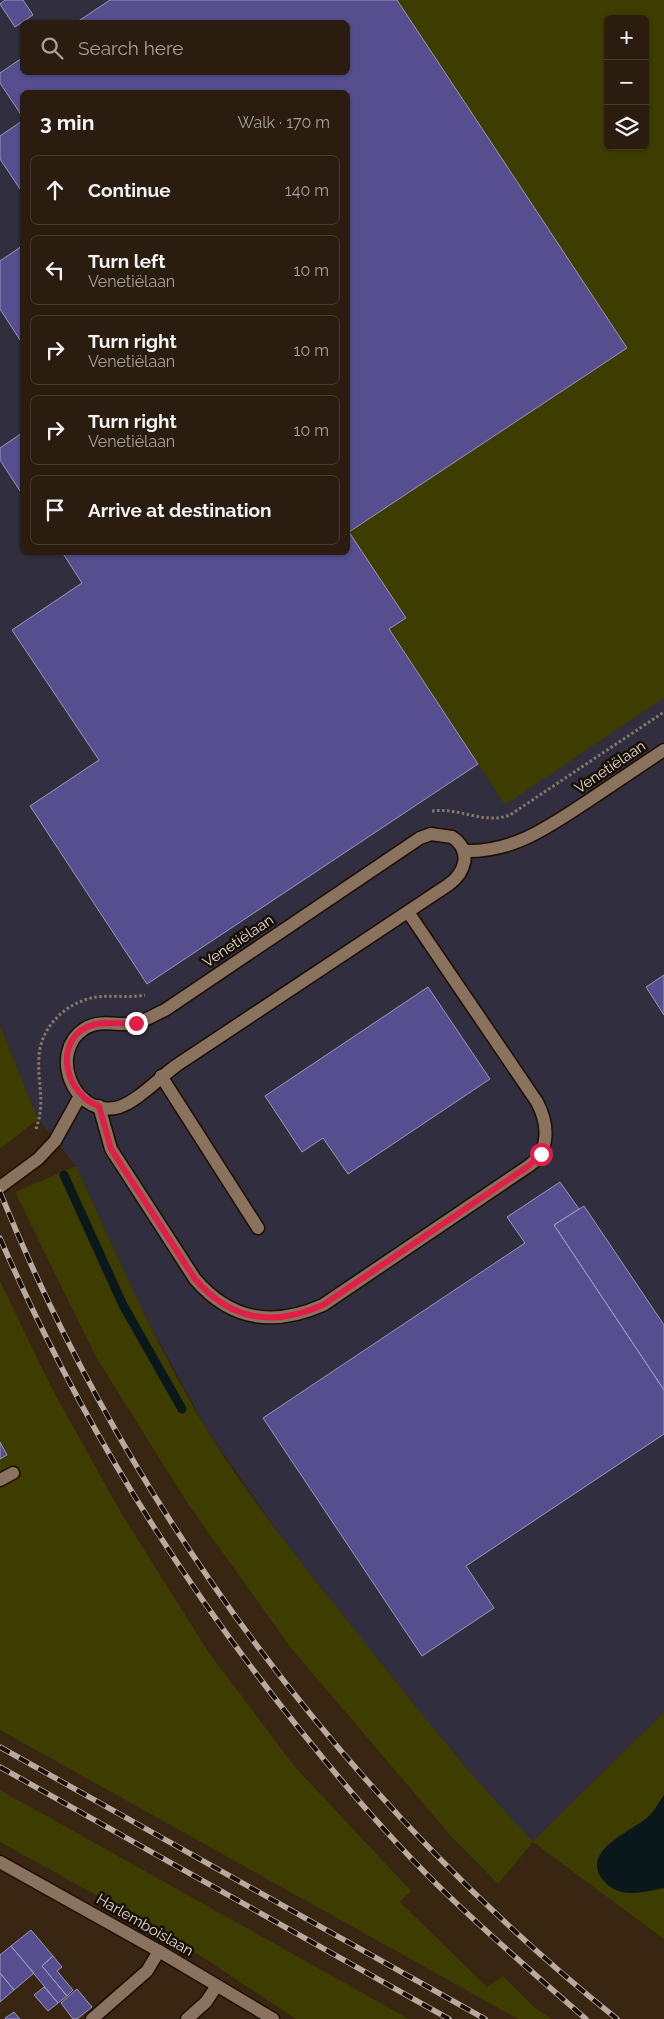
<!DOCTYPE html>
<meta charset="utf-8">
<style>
:root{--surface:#2a1c0e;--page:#36291c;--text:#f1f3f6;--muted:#a5a19e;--line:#463a2e}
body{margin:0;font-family:Raleway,sans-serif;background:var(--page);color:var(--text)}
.controls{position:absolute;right:15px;top:15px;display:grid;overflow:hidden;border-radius:8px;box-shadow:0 1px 4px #0004}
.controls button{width:45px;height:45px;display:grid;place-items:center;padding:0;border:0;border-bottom:1px solid var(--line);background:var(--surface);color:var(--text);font:25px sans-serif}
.stop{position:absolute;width:15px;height:15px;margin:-11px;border:4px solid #e11d48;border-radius:50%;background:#fff}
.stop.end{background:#e11d48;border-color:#fff;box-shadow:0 1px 5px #0008}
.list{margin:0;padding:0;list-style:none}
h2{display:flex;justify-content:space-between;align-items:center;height:65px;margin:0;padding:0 20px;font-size:21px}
h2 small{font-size:16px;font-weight:400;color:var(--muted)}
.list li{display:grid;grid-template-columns:32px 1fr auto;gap:15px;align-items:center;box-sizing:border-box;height:70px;margin:0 10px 10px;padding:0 10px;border:1px solid var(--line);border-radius:8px}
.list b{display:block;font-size:19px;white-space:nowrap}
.list p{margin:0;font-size:16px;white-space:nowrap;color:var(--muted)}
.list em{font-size:16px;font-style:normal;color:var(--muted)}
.icon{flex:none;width:28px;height:28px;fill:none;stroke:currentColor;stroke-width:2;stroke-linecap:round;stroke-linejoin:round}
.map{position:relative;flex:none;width:664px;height:2019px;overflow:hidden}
.search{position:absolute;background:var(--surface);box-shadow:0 1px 4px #0004;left:20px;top:20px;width:330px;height:55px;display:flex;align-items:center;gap:12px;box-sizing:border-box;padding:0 18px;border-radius:8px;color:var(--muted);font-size:19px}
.panel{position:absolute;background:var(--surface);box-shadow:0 1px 4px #0004;left:20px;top:90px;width:330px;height:465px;border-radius:8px}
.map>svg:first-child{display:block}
.industrial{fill:#302e3f;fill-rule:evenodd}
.green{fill:#3d3d01;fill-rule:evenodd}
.water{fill:#0a181c}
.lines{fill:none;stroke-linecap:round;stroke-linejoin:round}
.stream{stroke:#0a181c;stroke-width:9}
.building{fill:#564e8f;stroke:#9a98b5}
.service-casing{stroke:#1e0d00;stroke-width:15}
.minor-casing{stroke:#1e0d00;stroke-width:15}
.path{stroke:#887869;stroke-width:3;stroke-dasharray:2.5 2.5;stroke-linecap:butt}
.service{stroke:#89725e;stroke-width:12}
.minor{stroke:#89725e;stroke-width:12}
.rail-casing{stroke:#b9aa9d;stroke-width:5.5}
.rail{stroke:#181008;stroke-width:4;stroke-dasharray:11;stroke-linecap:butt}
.route{stroke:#e11d48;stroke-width:6}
.labels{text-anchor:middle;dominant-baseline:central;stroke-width:5;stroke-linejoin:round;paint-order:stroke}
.street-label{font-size:15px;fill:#e2d5ca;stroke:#181008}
</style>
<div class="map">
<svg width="664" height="2019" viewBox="0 0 664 2019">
<rect width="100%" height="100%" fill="#382512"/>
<!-- industrial -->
<path class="industrial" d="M0,0h664v1712l-131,129 -30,-31 -77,-90 -144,-182 -76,-110 -67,-124 -63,-138 -38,-47 -38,-94zM608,19h37v127h-37zM22,22h326v50h-326zM22,92h326v460h-326z"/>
<!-- green -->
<path class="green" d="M394,0h270v698l-159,107 -116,-176 17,-11 -57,-86zM608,19h37v127h-37z
M0,1025l38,94 -38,30z
M76,1166c41,88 79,179 130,262 43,71 97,137 149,202 57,72 114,145 178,211l131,-129v227l-131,-97 -35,42 -47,-48 -160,-188 -103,-144 -92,-147 -81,-165z
M0,1281l52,108 71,127 86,137 86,114 116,124 -11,11 87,85 16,-11 32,32 17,11h-34l-518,-289z
M0,1790l409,229h-113l-124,-82 -172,-95z"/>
<!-- water -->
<path class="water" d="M664,1795v93c-22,4 -45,12 -61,-8 -23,-30 28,-48 45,-63 6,-6 11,-15 16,-22z"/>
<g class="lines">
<!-- stream -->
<path class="stream" d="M64,1175l59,130 59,104"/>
</g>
<!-- building -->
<path class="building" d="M5,0h18l10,15 -18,12 -15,-23z
M110,0h287l230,348 -278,184 57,86 -17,11 89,135 -331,220 -117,-178 69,-46 -87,-130 70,-47 -20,-31h286v-460h-326v24l-22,-33v-10l22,-15v14h326v-50h-271z
M22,121v71l-22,-33v-23z
M22,246v97l-22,-34v-48z
M22,433v61l-22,-34v-12z
M664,975v40l-18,-28z
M428,987l62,92 -142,95 -25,-36 -21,14 -37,-56z
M560,1182l19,27 -25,16 110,165v44l-198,132 28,42 -72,48 -159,-238 262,-175 -18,-26z
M584,1206l80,119v65l-110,-165z
M0,1442l7,13 -7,4z
M31,1930l22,26 -11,10 25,30 -9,7 -47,-57z
M11,1946l23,27 -20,17 -14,-17v-18z
M53,1956l9,11 -5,4 16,19 -6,6 -25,-30z
M0,1973l14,17 -14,12z
M44,1987l14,16 -10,8 -14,-16z
M77,1989l15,18 -15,12h-4l-12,-16z
M14,2012l6,7h-14l-1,-1z"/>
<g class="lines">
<defs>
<path id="service" d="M161,1076l97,152
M99,1106l12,43 84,130c36,42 78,48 128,26l207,-140c21,-16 18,-42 7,-63l-129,-190
M0,1480l13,-7
M92,2019l55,-48 12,-20
M187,2019l19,-17 10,-15"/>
<path id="minor" d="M431,834l21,3c21,14 13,36 -4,48l-271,180c-17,12 -43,40 -62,43 -43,7 -66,-56 -31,-79 17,-11 36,-2 53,-6 9,-3 19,-9 28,-13l255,-172z
M463,851c50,2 85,-24 125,-50 25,-17 51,-34 76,-51
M0,1187l38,-28 17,-18 25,-45
M0,1862l159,89 114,68"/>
</defs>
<!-- service casing -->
<use href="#service" class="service-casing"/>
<!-- minor casing -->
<use href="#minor" class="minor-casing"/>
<!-- path -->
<path class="path" d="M432,811c28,-4 51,14 78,4l154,-103
M36,1129c10,-28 1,-45 3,-72 1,-27 23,-51 49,-58 18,-6 38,0 57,-4"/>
<!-- service -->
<use href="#service" class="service"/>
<!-- minor -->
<use href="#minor" class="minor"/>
<defs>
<path id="rail" d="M0,1192c130,321 348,611 617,827
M0,1238c77,178 179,342 301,493 47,59 97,117 152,169 43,41 88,80 133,119
M0,1747l485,272
M0,1767l449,252"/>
</defs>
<!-- rail casing -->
<use href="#rail" class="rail-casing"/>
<!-- rail -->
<use href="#rail" class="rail"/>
</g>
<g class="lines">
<!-- route -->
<path class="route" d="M136,1023c-16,2 -34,-3 -49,4 -35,17 -20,69 12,79l12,43 84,130c36,42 78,48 128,26l207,-140 11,-11"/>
</g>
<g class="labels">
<!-- street labels -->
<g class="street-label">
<text transform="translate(610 767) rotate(-34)">Venetiëlaan</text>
<text transform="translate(238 941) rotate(-34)">Venetiëlaan</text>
<text transform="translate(145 1925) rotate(30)">Harlemboislaan</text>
</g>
</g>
</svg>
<div class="controls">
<button>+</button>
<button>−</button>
<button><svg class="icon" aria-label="layers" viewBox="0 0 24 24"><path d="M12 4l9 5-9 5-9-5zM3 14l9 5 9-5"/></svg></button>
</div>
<div class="stop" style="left:541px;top:1154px"></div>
<div class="stop end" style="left:136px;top:1023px"></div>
<div class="search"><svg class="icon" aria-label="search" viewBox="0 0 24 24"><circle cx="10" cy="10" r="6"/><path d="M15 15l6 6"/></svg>Search here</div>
<section class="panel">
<h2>3 min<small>Walk · 170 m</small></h2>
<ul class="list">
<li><svg class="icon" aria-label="ahead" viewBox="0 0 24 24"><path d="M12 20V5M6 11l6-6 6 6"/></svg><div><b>Continue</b></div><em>140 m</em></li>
<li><svg class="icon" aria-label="left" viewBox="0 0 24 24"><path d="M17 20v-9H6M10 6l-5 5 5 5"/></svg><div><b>Turn left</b><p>Venetiëlaan</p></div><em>10 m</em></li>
<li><svg class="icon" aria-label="right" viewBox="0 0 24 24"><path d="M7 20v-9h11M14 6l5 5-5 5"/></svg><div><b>Turn right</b><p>Venetiëlaan</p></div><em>10 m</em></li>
<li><svg class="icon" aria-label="right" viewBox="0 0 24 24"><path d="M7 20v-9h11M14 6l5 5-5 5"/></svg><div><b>Turn right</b><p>Venetiëlaan</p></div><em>10 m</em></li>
<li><svg class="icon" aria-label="arrive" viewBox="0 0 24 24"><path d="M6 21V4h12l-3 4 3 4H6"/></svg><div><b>Arrive at destination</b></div></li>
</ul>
</section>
</div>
